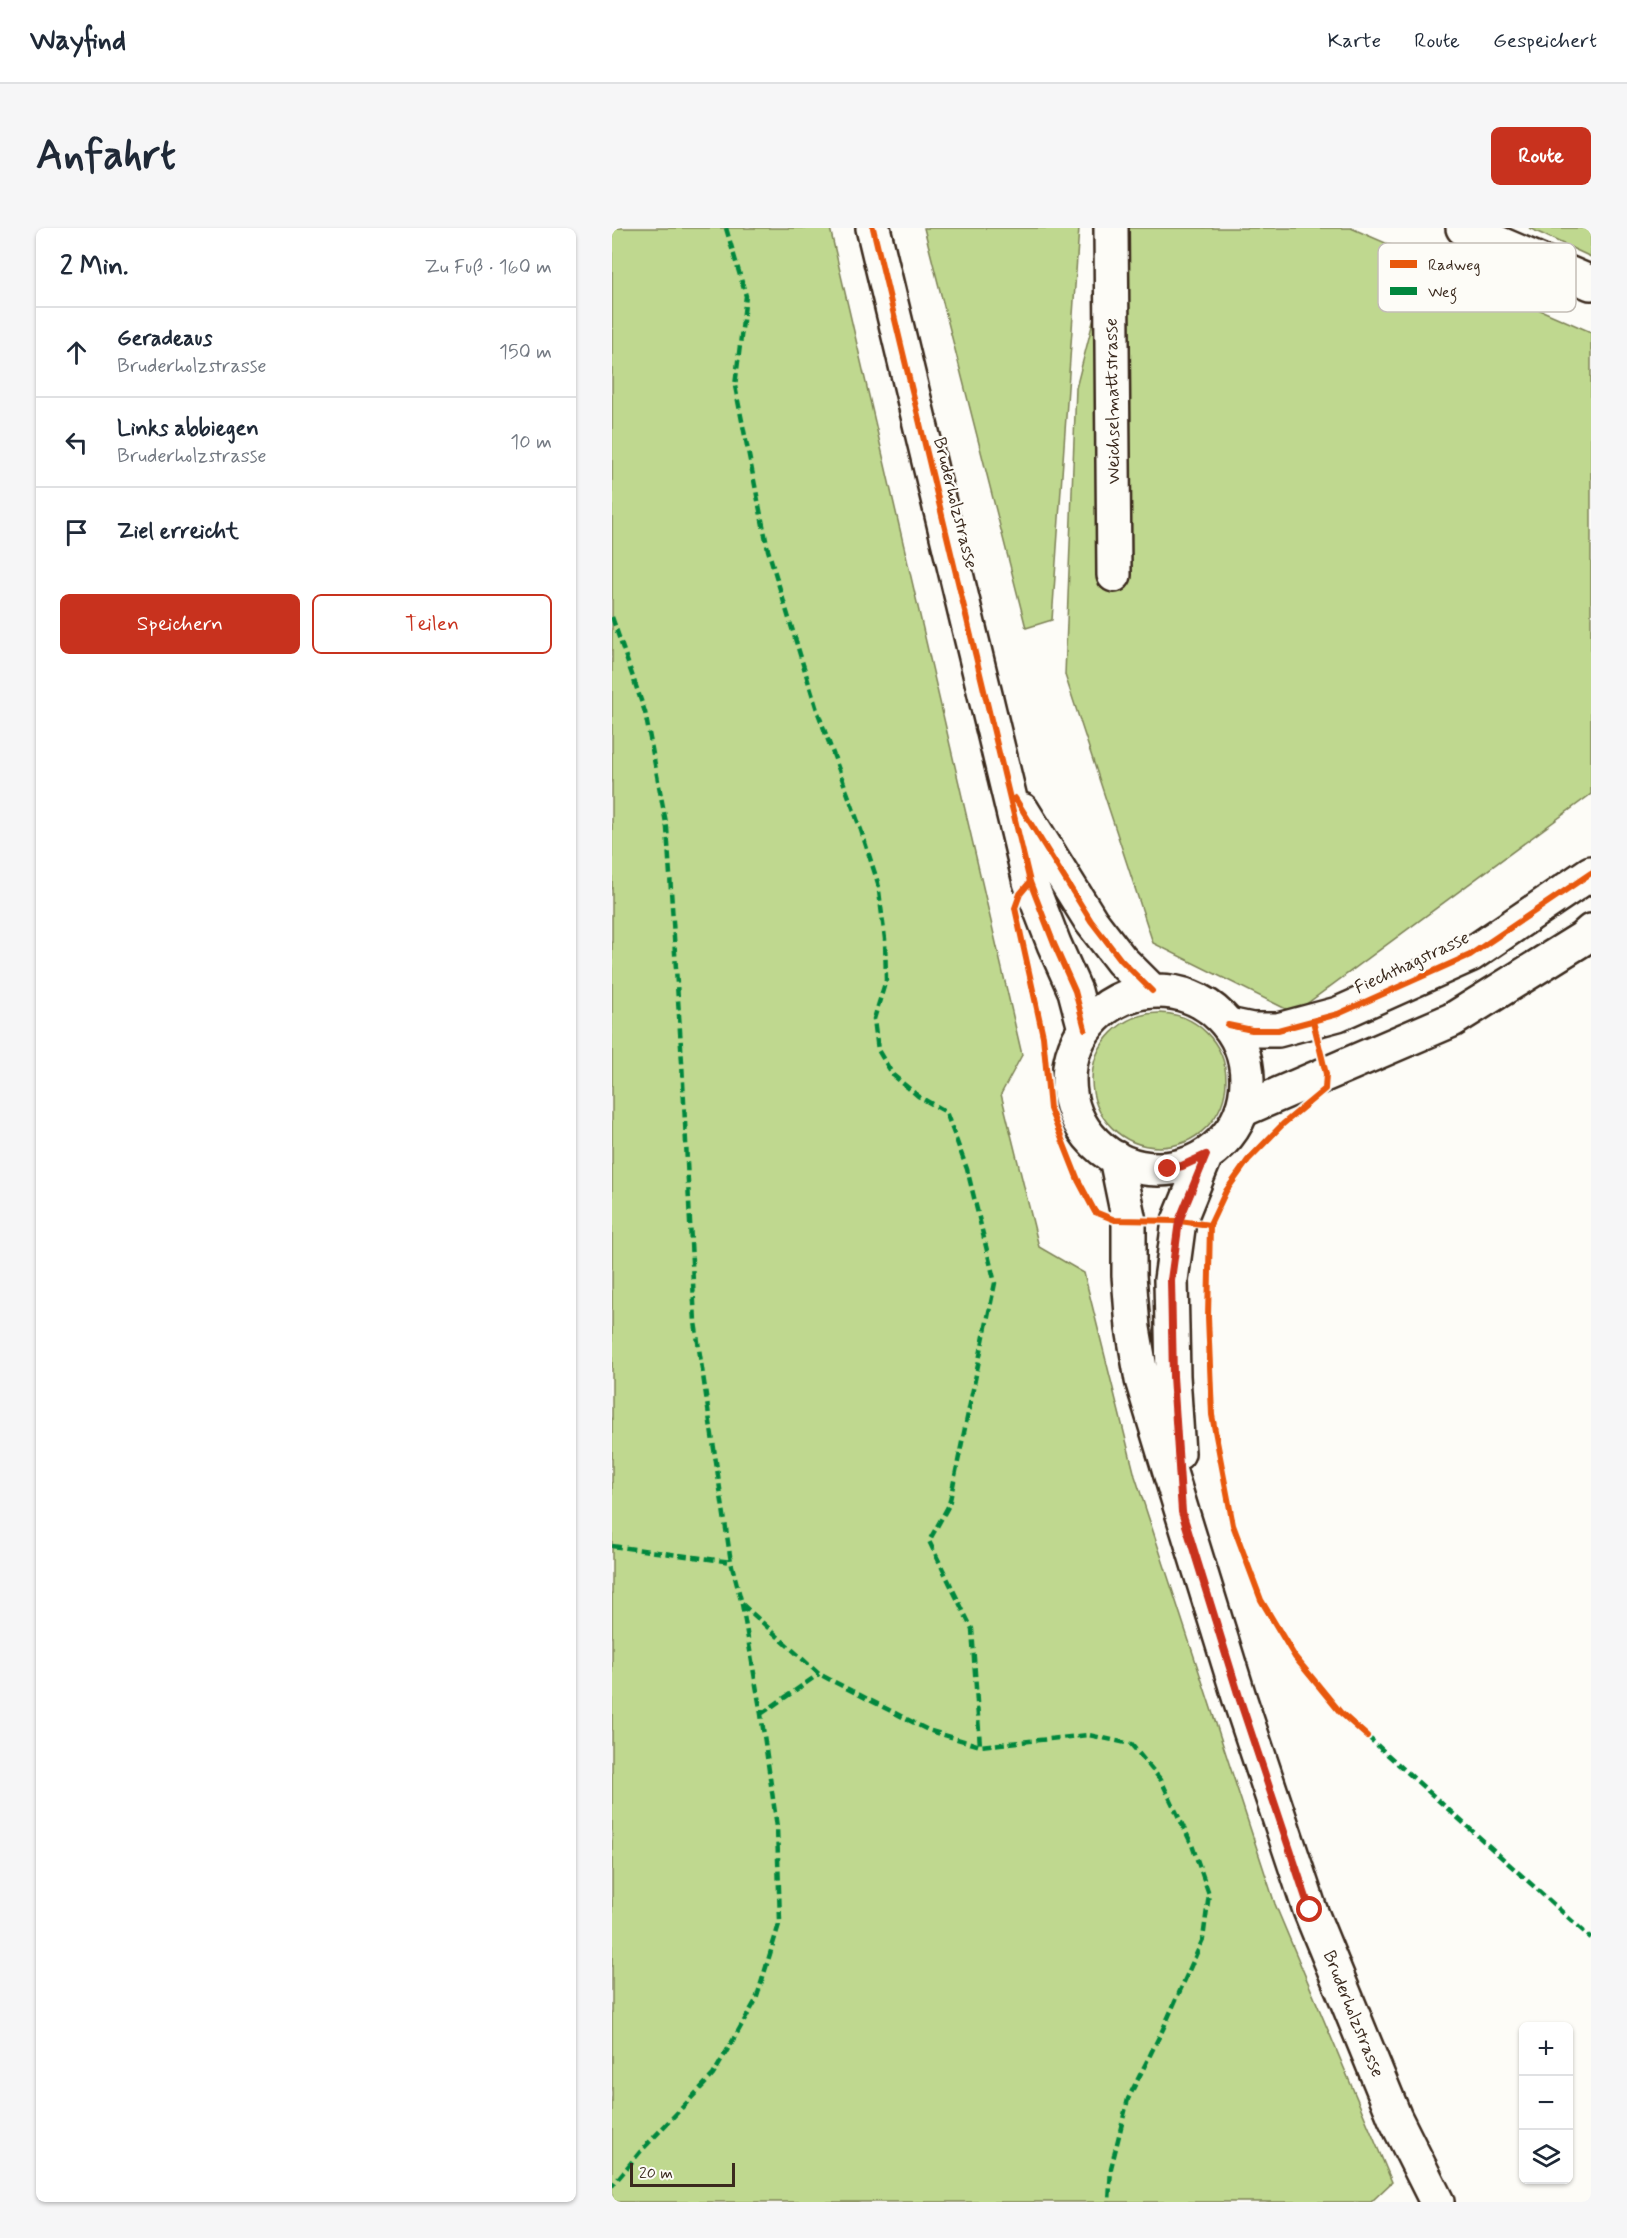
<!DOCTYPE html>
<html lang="de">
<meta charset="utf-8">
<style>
:root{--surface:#fff;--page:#f6f6f7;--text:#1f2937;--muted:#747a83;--line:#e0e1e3;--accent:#c8321e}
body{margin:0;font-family:Mynerve,sans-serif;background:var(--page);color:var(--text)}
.controls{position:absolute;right:18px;bottom:18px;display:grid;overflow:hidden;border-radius:9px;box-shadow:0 2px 4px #0004}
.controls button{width:54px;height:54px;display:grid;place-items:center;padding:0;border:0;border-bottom:2px solid var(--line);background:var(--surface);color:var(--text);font:30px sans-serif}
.scale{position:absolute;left:18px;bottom:15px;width:105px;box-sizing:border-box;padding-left:6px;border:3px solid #3b2a1e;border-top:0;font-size:16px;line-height:21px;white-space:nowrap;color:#3b2a1e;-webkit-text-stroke:4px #fdfcf7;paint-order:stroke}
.stop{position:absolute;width:18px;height:18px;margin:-14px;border:4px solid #c8321e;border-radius:50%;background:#fff}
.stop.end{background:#c8321e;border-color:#fff;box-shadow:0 2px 6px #0008}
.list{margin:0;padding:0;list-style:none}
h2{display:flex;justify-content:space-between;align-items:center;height:78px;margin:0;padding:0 24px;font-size:26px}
h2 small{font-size:20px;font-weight:400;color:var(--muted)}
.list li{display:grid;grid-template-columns:39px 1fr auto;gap:18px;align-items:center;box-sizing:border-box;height:90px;padding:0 24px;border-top:2px solid var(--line)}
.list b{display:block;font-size:22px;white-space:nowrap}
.list p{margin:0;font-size:20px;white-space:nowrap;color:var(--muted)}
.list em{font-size:20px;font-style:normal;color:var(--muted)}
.actions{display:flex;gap:12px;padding:18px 24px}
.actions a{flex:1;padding:14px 0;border:2px solid var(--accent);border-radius:9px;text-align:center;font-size:21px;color:var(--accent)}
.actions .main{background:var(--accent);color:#fff}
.icon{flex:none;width:33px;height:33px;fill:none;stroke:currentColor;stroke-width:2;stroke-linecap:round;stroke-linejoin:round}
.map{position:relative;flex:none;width:979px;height:1974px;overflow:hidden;border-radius:9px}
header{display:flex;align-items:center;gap:36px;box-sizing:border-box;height:84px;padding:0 30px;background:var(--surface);border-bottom:2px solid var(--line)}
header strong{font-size:28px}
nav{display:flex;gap:33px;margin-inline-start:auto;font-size:21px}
.intro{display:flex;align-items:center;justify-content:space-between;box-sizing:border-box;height:144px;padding:0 36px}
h1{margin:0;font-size:42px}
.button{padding:15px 27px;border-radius:9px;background:var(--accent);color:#fff;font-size:21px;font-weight:700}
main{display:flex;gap:36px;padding:0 36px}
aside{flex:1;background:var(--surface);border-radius:9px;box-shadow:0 2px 4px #0004}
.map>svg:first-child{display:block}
.green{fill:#bfd88f;stroke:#7d8156;stroke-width:1.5}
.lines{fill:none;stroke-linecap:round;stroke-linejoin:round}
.minor-casing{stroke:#3b2a1e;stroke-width:38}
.major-casing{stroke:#3b2a1e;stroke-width:38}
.minor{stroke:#fdfcf7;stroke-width:33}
.major{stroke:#fdfcf7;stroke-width:33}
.quiet{stroke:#00873e;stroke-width:4.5;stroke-dasharray:9 4.5;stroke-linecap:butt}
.cycleway-casing{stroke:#fdfcf7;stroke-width:10}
.cycleway{stroke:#e8590c;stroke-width:6}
.route{stroke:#c8321e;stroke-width:8}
.labels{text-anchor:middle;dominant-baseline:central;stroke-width:5;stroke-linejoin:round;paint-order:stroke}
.street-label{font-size:18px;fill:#3b2a1e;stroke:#fdfcf7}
.key{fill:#fdfcf7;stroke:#c3bdb6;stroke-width:1.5}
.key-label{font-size:16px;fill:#3b2a1e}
</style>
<header>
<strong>Wayfind</strong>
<nav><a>Karte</a><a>Route</a><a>Gespeichert</a></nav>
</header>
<div class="intro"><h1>Anfahrt</h1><a class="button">Route</a></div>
<main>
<aside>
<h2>2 Min.<small>Zu Fuß · 160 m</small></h2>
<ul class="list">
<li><svg class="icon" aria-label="ahead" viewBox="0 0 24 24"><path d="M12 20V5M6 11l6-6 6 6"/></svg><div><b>Geradeaus</b><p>Bruderholzstrasse</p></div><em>150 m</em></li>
<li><svg class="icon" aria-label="left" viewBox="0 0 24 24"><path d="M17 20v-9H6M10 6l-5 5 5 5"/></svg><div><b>Links abbiegen</b><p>Bruderholzstrasse</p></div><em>10 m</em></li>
<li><svg class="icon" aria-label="arrive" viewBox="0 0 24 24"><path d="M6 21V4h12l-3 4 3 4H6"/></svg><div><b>Ziel erreicht</b></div></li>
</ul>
<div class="actions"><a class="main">Speichern</a><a>Teilen</a></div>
</aside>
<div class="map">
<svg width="979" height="1974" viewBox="0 0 979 1974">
<rect width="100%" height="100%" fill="#fdfcf7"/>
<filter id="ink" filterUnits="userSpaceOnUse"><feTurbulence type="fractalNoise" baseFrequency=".0167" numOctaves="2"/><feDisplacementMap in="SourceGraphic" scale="12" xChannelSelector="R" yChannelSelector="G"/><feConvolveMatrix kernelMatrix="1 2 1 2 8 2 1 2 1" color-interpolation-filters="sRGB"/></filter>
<g filter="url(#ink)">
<!-- green -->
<path class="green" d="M0,0h218l192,827 -21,39 38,153 45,26 51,203 140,428 117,278 -21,20h-759z
M312,0h155l-27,392 -26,8z
M505,0h234l240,104v462l-297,219 -141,-70 -88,-268 11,-287z
M917,0h62v29z
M480 852a67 67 0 1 1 134 0a67 67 0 1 1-134 0Z"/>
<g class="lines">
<defs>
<path id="minor" d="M499,0l3,347
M851,0l128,55
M616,797l24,5h26l60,-16 132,-59 121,-82
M630,882l210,-90 130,-81 9,-8"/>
<path id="major" d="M261,0l157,654 24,62 21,47 10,38
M410,582l69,111 30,39 31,31
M457 852a89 89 0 1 1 178 0a89 89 0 1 1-178 0Z
M504,930l13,63v54l4,53 9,52 40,132 58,188 70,210 85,208 42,84
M566,1225l-5,-77 -2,-96 8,-59 27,-66"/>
</defs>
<!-- minor casing -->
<use href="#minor" class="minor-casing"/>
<!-- major casing -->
<use href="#major" class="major-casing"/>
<!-- minor -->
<use href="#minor" class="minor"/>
<!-- major -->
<use href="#major" class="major"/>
<!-- quiet -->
<path class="quiet" d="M114,0l20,68 -11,90 33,164 49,160 44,120 17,53 7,56 1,41 -12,39 4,31 15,25 25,21 28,16 21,57 28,114 -46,222 -20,36 43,88 8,117
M0,389l33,95 22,116 15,234 13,260 36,240 11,42 19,110 16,113 3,94 -24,79 -43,75 -73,77 -28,34
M0,1318l119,16
M130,1376l77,70 109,56 52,16 109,-11 42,9 30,36 31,65 17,49 -6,45 -40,90 -35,70 -17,69 -2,34
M149,1486l58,-40
M755,1508l224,202"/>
<defs>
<path id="cycleway" d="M261,0l157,654 24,62 21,47 10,38
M403,570l76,123 30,39 31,31
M418,654l-10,12 -5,14 28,128 7,73 28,71 17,32 20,8 64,1 31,4
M701,793l13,53 -1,15 -42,35 -35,36 -22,31 -16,34 -2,92 4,98 21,110 28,75 34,57 45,55 27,24
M616,797l24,5h26l60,-16 132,-59 121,-82"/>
</defs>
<!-- cycleway casing -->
<use href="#cycleway" class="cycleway-casing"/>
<!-- cycleway -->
<use href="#cycleway" class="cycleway"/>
</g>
</g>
<g class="lines" filter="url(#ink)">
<!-- route -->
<path class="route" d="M556,941l14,-3 24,-11 -27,66 -8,59 2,96 9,136 58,188 70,210"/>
</g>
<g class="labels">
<!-- street labels -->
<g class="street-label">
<text transform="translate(501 173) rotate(-91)">Weichselmattstrasse</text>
<text transform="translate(343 275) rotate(76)">Bruderholzstrasse</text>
<text transform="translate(800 735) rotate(-25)">Fiechthagstrasse</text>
<text transform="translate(741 1786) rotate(68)">Bruderholzstrasse</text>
</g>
</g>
<!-- legend -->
<rect x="766" y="15" width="198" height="69" rx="9" class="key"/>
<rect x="778" y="32" width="27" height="8" fill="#e8590c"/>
<rect x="778" y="59" width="27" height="8" fill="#00873e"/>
<g class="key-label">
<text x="816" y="42">Radweg</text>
<text x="816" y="69">Weg</text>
</g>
</svg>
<div class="controls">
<button>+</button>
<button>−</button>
<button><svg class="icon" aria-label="layers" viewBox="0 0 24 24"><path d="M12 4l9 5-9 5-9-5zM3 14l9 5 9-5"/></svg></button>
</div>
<div class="scale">20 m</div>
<div class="stop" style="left:698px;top:1682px"></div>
<div class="stop end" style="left:556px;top:941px"></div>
</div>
</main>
